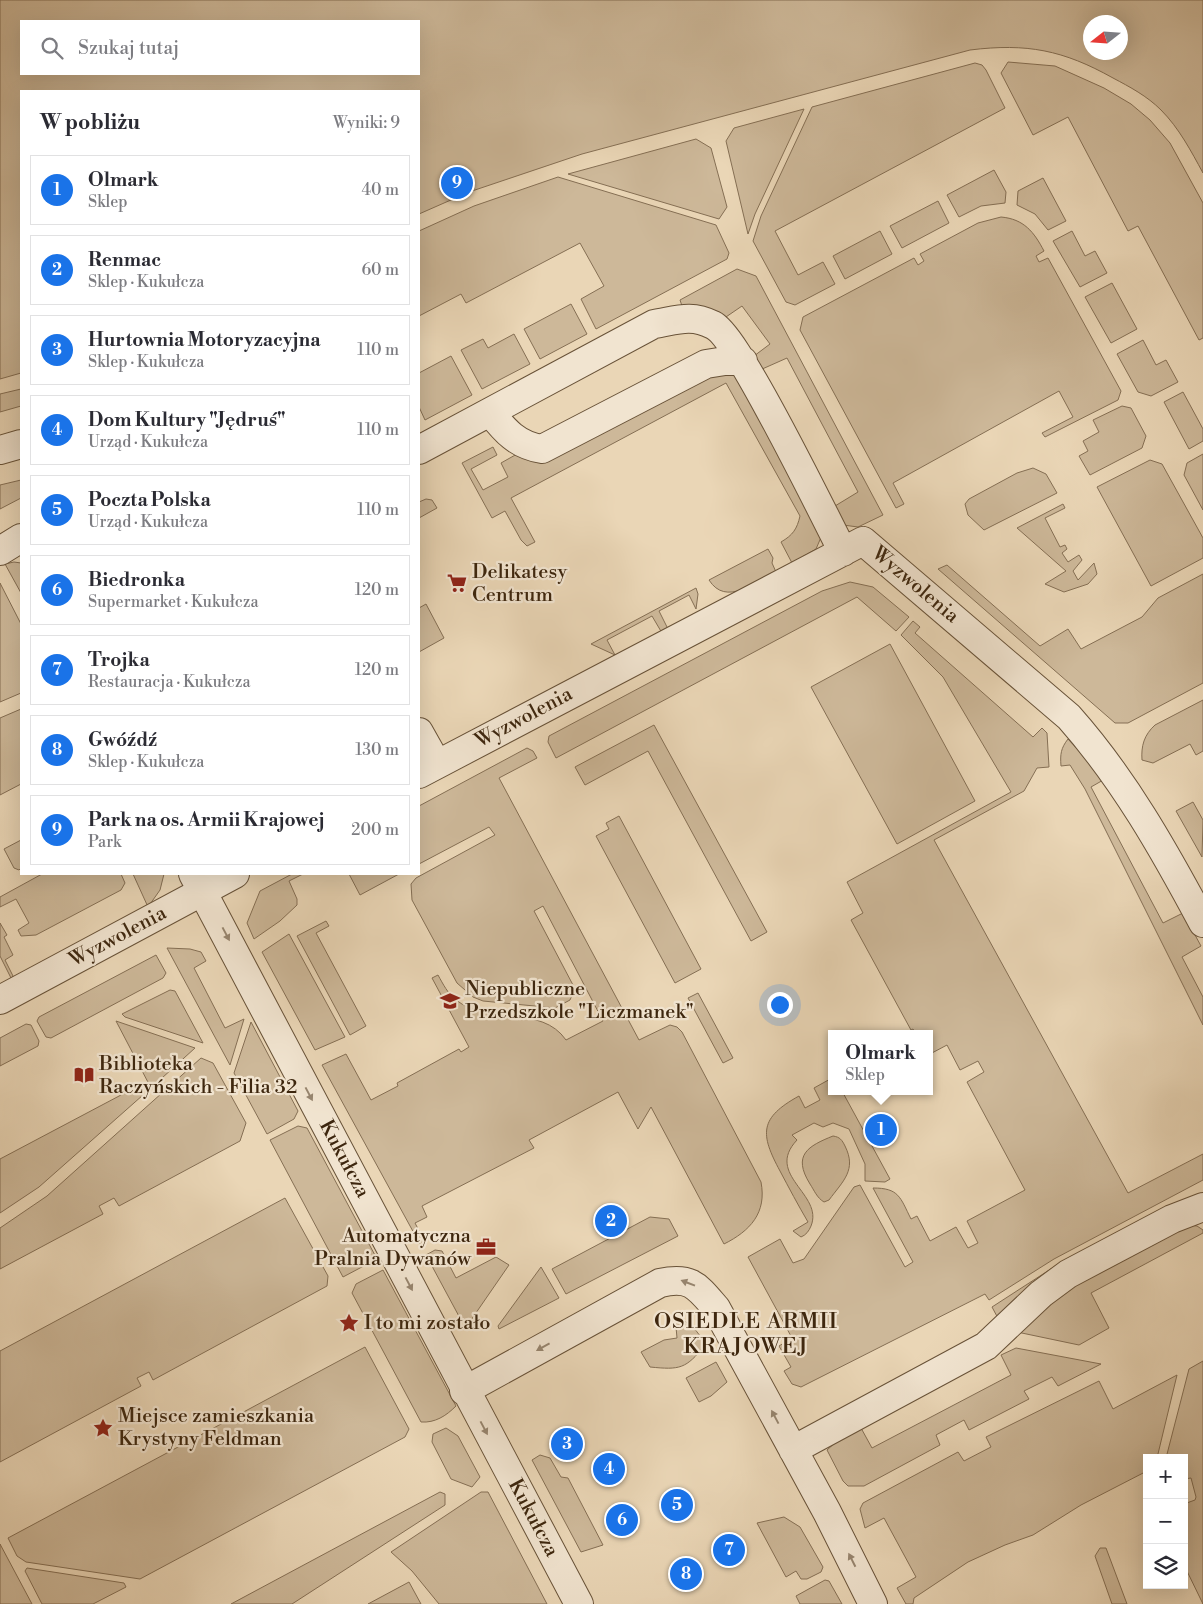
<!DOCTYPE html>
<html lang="pl">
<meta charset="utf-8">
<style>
:root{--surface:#fff;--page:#f2f2f3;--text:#2b2b33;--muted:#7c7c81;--line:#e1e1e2;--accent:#1a73e8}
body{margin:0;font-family:"Libre Bodoni",serif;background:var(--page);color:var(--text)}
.controls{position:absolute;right:15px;bottom:15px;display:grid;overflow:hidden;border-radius:0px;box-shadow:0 5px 20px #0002}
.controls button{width:45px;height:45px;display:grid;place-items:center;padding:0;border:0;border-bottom:1px solid var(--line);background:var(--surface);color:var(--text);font:25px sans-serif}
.compass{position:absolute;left:1083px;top:15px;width:45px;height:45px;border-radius:50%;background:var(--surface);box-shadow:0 5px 20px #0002;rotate:253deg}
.you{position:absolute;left:779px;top:1004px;width:18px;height:18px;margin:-12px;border:4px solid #fff;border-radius:50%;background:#1a73e8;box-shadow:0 0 0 8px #1a73e833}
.badge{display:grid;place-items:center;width:32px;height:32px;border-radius:50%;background:var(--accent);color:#fff;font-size:16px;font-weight:700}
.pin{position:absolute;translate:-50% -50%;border:2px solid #fff;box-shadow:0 1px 5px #0006}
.popup{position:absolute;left:828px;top:1030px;width:105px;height:65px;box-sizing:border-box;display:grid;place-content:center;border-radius:0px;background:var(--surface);filter:drop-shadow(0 1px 4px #0005);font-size:16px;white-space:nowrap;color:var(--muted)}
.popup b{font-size:19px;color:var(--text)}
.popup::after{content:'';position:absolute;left:50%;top:100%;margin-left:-10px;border:10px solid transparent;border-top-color:var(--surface)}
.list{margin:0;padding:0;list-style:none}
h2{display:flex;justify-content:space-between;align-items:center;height:65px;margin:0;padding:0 20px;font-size:21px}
h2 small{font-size:16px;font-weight:400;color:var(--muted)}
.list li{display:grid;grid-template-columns:32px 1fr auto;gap:15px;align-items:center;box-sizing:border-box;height:70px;margin:0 10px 10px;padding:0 10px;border:1px solid var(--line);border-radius:0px}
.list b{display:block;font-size:19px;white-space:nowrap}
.list p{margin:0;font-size:16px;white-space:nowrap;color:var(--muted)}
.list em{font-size:16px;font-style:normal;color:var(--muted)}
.icon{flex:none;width:28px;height:28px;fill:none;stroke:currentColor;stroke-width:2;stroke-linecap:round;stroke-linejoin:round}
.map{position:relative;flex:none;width:1203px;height:1604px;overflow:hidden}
.search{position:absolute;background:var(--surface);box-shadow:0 5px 20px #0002;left:20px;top:20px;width:400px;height:55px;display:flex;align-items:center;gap:12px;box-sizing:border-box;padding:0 18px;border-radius:0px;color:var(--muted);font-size:19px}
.panel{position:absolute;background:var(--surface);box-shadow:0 5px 20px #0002;left:20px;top:90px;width:400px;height:785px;border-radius:0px}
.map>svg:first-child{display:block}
.green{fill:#cdb899;stroke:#856f54;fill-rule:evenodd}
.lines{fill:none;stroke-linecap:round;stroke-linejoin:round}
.minor-casing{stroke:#685238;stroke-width:30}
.minor{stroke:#f1e4d0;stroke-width:28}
.oneway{fill:#97856f}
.labels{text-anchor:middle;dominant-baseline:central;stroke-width:4.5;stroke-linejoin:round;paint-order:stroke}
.poi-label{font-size:20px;fill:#3d260e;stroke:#f1e4d0;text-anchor:start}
.street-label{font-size:20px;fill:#3d260e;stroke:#f1e4d0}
.quarter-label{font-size:22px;letter-spacing:1px;fill:#3d260e;stroke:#f1e4d0}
</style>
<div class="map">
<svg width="1203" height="1604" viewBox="0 0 1203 1604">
<rect width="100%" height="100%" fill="#ead6b6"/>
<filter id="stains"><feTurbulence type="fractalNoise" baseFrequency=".004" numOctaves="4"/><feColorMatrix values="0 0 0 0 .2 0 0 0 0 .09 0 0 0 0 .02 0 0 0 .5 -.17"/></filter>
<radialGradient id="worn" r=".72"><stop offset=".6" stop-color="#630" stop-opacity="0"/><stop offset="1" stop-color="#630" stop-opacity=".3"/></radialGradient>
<!-- green -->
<path class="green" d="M0,0h1203v173c-12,-22 -24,-45 -42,-63 -14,-14 -31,-23 -48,-32 -50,-28 -86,-35 -143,-28l-388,104 -113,38 -50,22v-123h-398v282l-21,6zM21,21h398v53h-398zM1090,22h30v30h-30z
M1008,62l47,4 49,22 27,16 19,16 20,23 33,60v135l-4,2 -61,-114 -10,5 -60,-114 -35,18 -32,-62z
M975,63l7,2 4,5 19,38 -230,123 23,44 25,-13 12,22 -40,21 -9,-3 -33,-61 8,-25 51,-109z
M804,109l-49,105 -7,20 -22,-93 8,-13z
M696,139l15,9 16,59 -8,12 -151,-45z
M994,170l12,22 -1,11 -24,3 -22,11 -12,-22z
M558,177l158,48 13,28 -2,6 -131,70 -15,-30 23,-13 -24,-43 -114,60 -5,-9 -42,22v-85l55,-25z
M1043,178l23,43 -18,9 -13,-16 -18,-9 1,-14z
M938,201l11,22 -47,25 -12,-22z
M1001,217c23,2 33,15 43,34l-8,5 3,6 9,-4 73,133 -3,9 -73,37 -3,-4 31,-16 -14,-26 -166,92 11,21 -8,4 -96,-178 3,-13 111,-59 4,7 6,-4 -4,-7 58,-31z
M880,231l12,23 -47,25 -12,-23z
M1072,231l13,25 10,-5 12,22 -27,14 -27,-46z
M737,269l19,7 127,239 -25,12 -15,-2 -8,-19 23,-14 -71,-134 -27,12 -10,-11 20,-15 -28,-38 -19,13 -41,-13 -2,-6z
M1112,283l25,46 -26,14 -26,-46z
M571,304l16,30 -47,25 -16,-30z
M514,334l16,30 -48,25 -21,-39 22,-11 5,9z
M1143,340l13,25 10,-5 12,22 -27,14 -13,-4 -21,-38z
M451,356l21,39 -47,25 -6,-13v-34z
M709,371l23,2 10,5 80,157 -6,14 -24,14 -11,-21c12,-7 16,-13 19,-26l-74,-133 -215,115 24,44 -8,4 -6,-6 -16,-29 -13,7 -30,-55 31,-16 4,8 -26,14 12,21 25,-13 -7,-14 16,-9z
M21,389v17l-21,6v-18z
M1183,392l20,37v12l-14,8 -25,-47z
M1122,406l9,2 15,28 -4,12 -52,27 -11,-19 9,-5 -5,-10 16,-9 -6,-12z
M1203,454v56l-19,-35 3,-12z
M1150,460l12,4 41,74v20l-52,28 -54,-99z
M1033,468l13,6 11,19 -73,37 -16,-15 -3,-11 4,-5 48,-26z
M21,480v18l-21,11v-24z
M426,499l6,1 5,8 -18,10v-16z
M1063,504l2,4 -20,10 15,29 5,-2 2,4 -5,4 6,9 11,-7 3,5 -9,11 5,9 16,-17 3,11 -9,10 -24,8 -19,-8 21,-13 -49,-43z
M768,549l5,9 -1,5 4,9c-21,10 -50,35 -67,8z
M14,562l7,1v30l-16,-29z
M947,565l93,81 28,-17 13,20 61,-32 16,-19 45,-24v109l-75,40h-13l-177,-154z
M850,582l23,5 36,30 -13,14 -39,-34 -301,161 -8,-16 1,-6 273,-145z
M0,583l21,41v69l-21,9z
M696,588l2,6 -2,15 -7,-14 -30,16 9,18 -6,4 -10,-17 -45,24 8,15 -24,-11z
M426,604l18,34 -25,14v-44z
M913,621l7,6 -5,6 118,104 9,-9 5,5 2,34 -12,1 -13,23 -90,49 194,353 75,-39v26l-149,79 -65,41 -4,-6 -184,93 -9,-3 -8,-13 7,-4 -12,-21 13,-8 -44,-81 32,-18 13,24 11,-4 50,-72 6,-2 45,82 8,-5 -40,-74c26,0 27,9 38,31l6,-3 13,25 26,-14 12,21 10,-5 -11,-22 58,-31 -58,-108 17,-10 -6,-11 -18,9 -13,-25 -17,9v-20h-14l-3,-5 -2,1 -60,-110 12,-7 -16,-31 164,-90 -68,-115 -42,-42z
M890,644l85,157 -78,43 -86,-157z
M1203,700v51l-7,4 -6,-11 -37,19 -11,-3c-1,-14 2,-25 13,-35z
M21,709v75l-21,11v-77z
M654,725l113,207 -16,9 -103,-190 -63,34 -10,-18z
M1068,739l37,40 -14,8 72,136 20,-10 18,33 -19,11 21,40v28l-118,-236 -15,-24 -9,1c-1,-12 0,-18 7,-27z
M527,748l6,3 4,7 -38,20 140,262 31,-15 7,2 5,5 79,150c6,31 -11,49 -37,62l-73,-137 -13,22 -20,-37 -89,48 5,8 -112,58 5,11 -12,6 11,21 -5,2 -99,-181 24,-11 25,46 27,-14 -1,-3 62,-34 2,3 8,-5 -37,-69 6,-3c5,9 10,19 18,25 33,26 85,4 110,40l37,-19 -60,-115 -9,5 39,74v8l-3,7 -15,8 -72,-7 -10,-4 -16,-14 -45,-83 -1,-16 5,-6 79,-43 -6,-8 -70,37v-58z
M1193,802l10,18 -1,37 -26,-46z
M619,816l82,153 -26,14 -79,-147 13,-7 -3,-6z
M21,840v28l-2,2 -5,-2 -10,-19z
M42,874h79l4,9 -4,7 -85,45 -15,1 -3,-6 11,-7 -13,-24 -16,8v-10z
M133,874h31l-4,16 -12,17z
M292,874h11l-14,7 8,18v6l-17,16 -26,18 -7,-16 13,-32z
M349,874h50l-39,21z
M326,921l3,5 -13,7 50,93 -16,9 -53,-99z
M0,923l7,12 -3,2 9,18 -8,5 8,16 -1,4 -12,-24z
M289,934l56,103 -30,13 -53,-98z
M167,948l23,1 11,3 5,9 -12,7 31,60 19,-9 -14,46z
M156,955l10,18 -3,5 -112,60 -5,-1 -9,-16 2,-4z
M170,990l5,1 28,52 -78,-26 -3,-3z
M698,993l35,65 -10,5 -35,-65z
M116,1021l79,27 -44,40z
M251,1022l47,89 -4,8 -27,15 -33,-61z
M26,1024l5,1 8,16 -1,5 -38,20v-28z
M201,1058l12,5 33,60 -6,18 -121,65 -5,-8 -15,8 4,8 -103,55v-41l47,-32z
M832,1078v13h10l48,88 -5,3 -20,-1v-17l-16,-35 -16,-6 -10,4 -9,-4 -22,12 5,5c-33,35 27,54 14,86 -2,5 -5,9 -10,11l-8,-6 15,-9c-10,-17 -19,-34 -28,-51 -20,-37 -21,-53 19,-75l6,12 15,-8 -6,-12z
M138,1086l5,9 -104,92 -39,26v-54z
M298,1126l9,2 70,131 -34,18 -73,-137z
M833,1136c7,1 9,4 12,10 12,24 -2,35 -16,54l-5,2c-7,-4 -10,-12 -14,-18 -18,-29 -2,-38 23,-48z
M285,1198l43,78 -1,10 -174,94 -4,-8 -12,6 4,8 -141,76v-111z
M650,1217l19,2 9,17 -112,58 -14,-25z
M1188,1225l9,1 6,4v3l-112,60 18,35 -30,17 -62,-13 50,-46z
M435,1250l7,1 14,27 40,-21 13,8 -40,58h-5l-3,-3 -35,-65z
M1057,1265l-57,57 -8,-15z
M541,1267l18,31 -60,31 -1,-3z
M383,1270l73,136c-10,10 -21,17 -35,16l-69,-129 4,-9z
M675,1316c15,7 23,14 30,29 -19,24 -25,25 -55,22l-9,-15 23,-12 13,-2z
M365,1347l44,82 -4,8 -265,142 -114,-17 -9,-6 -9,-18z
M1016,1348l85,16 -43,22 -6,-9 -28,14 5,8 -60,31 -5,-10 -28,15 4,10 -76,41h-16l-5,-5 -16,-31 9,-8 25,-14 11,20 139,-73 -10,-20z
M1203,1361v243l-19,-39v-61l11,-4 1,-3 -5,-19 -7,1v-21h-18l23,-89z
M716,1362l11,20 -16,14 -12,6 -13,-24z
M1177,1375l-20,83h-10v13l-66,34 -48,30 -28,10 -37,17 -54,36 -1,6h-7l-9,-16 19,-11 -32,-59 -19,10 -5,-19 3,-6 95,-51 6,9 27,-14 -5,-10 113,-56 14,28z
M446,1428l12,8 22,41 -8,10 -21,-8 -19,-37 1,-8z
M540,1455l10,3 11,19 7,1 35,67 -22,7 -49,-92z
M440,1492l5,2v11l-153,99h-61z
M481,1492h7l59,112h-108l-27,-33 -21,-19z
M784,1517l16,10 23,40 -2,5 -14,7h-6l-5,-8 -10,6 -29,-54z
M0,1544l32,60h-32z
M1100,1548h6l21,56h-15l-17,-48z
M27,1568l97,15 2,4 -33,17h-51l-17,-33z
M825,1580l4,1 13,23h-42l-4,-8z
M409,1582l12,22h-53z"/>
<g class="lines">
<defs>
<path id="minor" d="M490,412c15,19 27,33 52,37l164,-85 19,-3h18
M0,450l21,-6
M419,450l235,-126c24,-4 37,-10 59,1 24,11 112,192 130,227
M0,551l21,-13
M419,732l18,32
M419,774l444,-233 206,176c55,62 95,133 134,206
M193,874l386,730
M0,1000l235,-126
M464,1391l196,-108c31,-7 37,3 56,25l111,204 46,92
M793,1450l193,-104 55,-52 27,-20 104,-55 31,-12"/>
</defs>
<!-- minor casing -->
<use href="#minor" class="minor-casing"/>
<!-- minor -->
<use href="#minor" class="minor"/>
</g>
<!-- one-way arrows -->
<defs><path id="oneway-solid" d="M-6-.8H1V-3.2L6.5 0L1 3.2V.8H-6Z" transform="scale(1.25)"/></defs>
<g class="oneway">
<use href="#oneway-solid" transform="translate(226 934) rotate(62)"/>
<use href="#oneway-solid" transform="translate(309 1094) rotate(62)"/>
<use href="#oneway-solid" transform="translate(688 1283) rotate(-159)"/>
<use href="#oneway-solid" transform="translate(409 1284) rotate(62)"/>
<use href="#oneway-solid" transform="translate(543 1347) rotate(151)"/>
<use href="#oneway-solid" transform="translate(775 1417) rotate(-118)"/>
<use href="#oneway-solid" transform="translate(484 1428) rotate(62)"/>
<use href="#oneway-solid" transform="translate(852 1560) rotate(-117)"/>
</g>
<!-- icons -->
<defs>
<symbol id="supermarket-bare" viewBox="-9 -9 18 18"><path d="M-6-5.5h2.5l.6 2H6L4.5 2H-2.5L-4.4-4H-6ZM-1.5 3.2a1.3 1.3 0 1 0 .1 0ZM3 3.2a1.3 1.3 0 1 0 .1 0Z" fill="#8f2418" stroke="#f1e4d0" stroke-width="2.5" paint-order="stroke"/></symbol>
<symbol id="school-bare" viewBox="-9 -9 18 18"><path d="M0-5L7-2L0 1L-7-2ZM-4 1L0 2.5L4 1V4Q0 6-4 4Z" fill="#8f2418" stroke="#f1e4d0" stroke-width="2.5" paint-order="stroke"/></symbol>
<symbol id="library-bare" viewBox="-9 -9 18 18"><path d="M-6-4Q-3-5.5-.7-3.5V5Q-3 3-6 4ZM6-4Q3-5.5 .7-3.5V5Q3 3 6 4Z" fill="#8f2418" stroke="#f1e4d0" stroke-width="2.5" paint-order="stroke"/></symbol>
<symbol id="office-bare" viewBox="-9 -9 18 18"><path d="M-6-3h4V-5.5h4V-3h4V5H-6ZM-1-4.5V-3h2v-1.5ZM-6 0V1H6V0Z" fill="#8f2418" stroke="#f1e4d0" stroke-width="2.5" paint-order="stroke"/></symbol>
<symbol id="sight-bare" viewBox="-9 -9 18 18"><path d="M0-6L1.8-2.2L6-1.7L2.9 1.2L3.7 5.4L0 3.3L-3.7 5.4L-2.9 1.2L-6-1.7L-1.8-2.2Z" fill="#8f2418" stroke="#f1e4d0" stroke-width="2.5" paint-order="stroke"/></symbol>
</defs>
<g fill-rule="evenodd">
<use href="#supermarket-bare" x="443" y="569" width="28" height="28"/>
<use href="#school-bare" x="436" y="987" width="28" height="28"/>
<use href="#library-bare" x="70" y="1061" width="28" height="28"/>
<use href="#office-bare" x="472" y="1233" width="28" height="28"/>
<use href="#sight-bare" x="335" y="1309" width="28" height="28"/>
<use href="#sight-bare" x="89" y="1414" width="28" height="28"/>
</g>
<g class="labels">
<!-- poi labels -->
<g class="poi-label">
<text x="472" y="572">Delikatesy<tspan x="472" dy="23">Centrum</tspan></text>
<text x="465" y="989">Niepubliczne<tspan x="465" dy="23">Przedszkole "Liczmanek"</tspan></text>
<text x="99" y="1064">Biblioteka<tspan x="99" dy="23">Raczyńskich - Filia 32</tspan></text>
<text x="471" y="1236" text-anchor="end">Automatyczna<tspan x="471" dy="23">Pralnia Dywanów</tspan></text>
<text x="364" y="1323">I to mi zostało</text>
<text x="118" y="1416">Miejsce zamieszkania<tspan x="118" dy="23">Krystyny Feldman</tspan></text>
</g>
<!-- street labels -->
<g class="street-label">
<text transform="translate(915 585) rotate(40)">Wyzwolenia</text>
<text transform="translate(524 718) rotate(-28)">Wyzwolenia</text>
<text transform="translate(118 937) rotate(-28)">Wyzwolenia</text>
<text transform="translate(344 1159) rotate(62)">Kukułcza</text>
<text transform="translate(533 1518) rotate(62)">Kukułcza</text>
</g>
<!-- quarter labels -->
<g class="quarter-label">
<text x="746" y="1321">OSIEDLE ARMII<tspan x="746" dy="25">KRAJOWEJ</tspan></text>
</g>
</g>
<rect width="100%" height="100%" filter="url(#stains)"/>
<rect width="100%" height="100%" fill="url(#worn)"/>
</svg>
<div class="controls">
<button>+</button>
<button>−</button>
<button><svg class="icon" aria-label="layers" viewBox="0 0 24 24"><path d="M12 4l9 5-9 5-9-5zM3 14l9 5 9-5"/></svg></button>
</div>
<svg class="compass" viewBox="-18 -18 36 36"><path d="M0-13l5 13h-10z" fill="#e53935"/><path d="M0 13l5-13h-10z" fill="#7c7c81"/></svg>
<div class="you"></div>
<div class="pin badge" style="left:881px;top:1130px">1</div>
<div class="popup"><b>Olmark</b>Sklep</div>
<div class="pin badge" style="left:611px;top:1221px">2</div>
<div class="pin badge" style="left:567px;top:1444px">3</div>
<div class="pin badge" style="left:609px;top:1469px">4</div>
<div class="pin badge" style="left:677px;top:1505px">5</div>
<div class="pin badge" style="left:622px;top:1520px">6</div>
<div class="pin badge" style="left:729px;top:1550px">7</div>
<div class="pin badge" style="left:686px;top:1574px">8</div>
<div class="pin badge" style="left:457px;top:183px">9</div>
<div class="search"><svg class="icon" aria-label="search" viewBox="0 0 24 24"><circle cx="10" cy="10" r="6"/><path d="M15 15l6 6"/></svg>Szukaj tutaj</div>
<section class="panel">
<h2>W pobliżu<small>Wyniki: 9</small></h2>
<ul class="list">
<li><span class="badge">1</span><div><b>Olmark</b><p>Sklep</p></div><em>40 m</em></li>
<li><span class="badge">2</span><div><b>Renmac</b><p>Sklep · Kukułcza</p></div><em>60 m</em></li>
<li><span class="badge">3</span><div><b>Hurtownia Motoryzacyjna</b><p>Sklep · Kukułcza</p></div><em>110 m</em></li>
<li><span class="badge">4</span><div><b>Dom Kultury &quot;Jędruś&quot;</b><p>Urząd · Kukułcza</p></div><em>110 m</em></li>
<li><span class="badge">5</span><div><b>Poczta Polska</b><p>Urząd · Kukułcza</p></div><em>110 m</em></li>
<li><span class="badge">6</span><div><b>Biedronka</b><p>Supermarket · Kukułcza</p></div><em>120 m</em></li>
<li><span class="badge">7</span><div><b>Trojka</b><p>Restauracja · Kukułcza</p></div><em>120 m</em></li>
<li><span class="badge">8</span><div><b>Gwóźdź</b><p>Sklep · Kukułcza</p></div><em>130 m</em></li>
<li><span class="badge">9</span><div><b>Park na os. Armii Krajowej</b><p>Park</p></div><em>200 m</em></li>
</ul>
</section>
</div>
